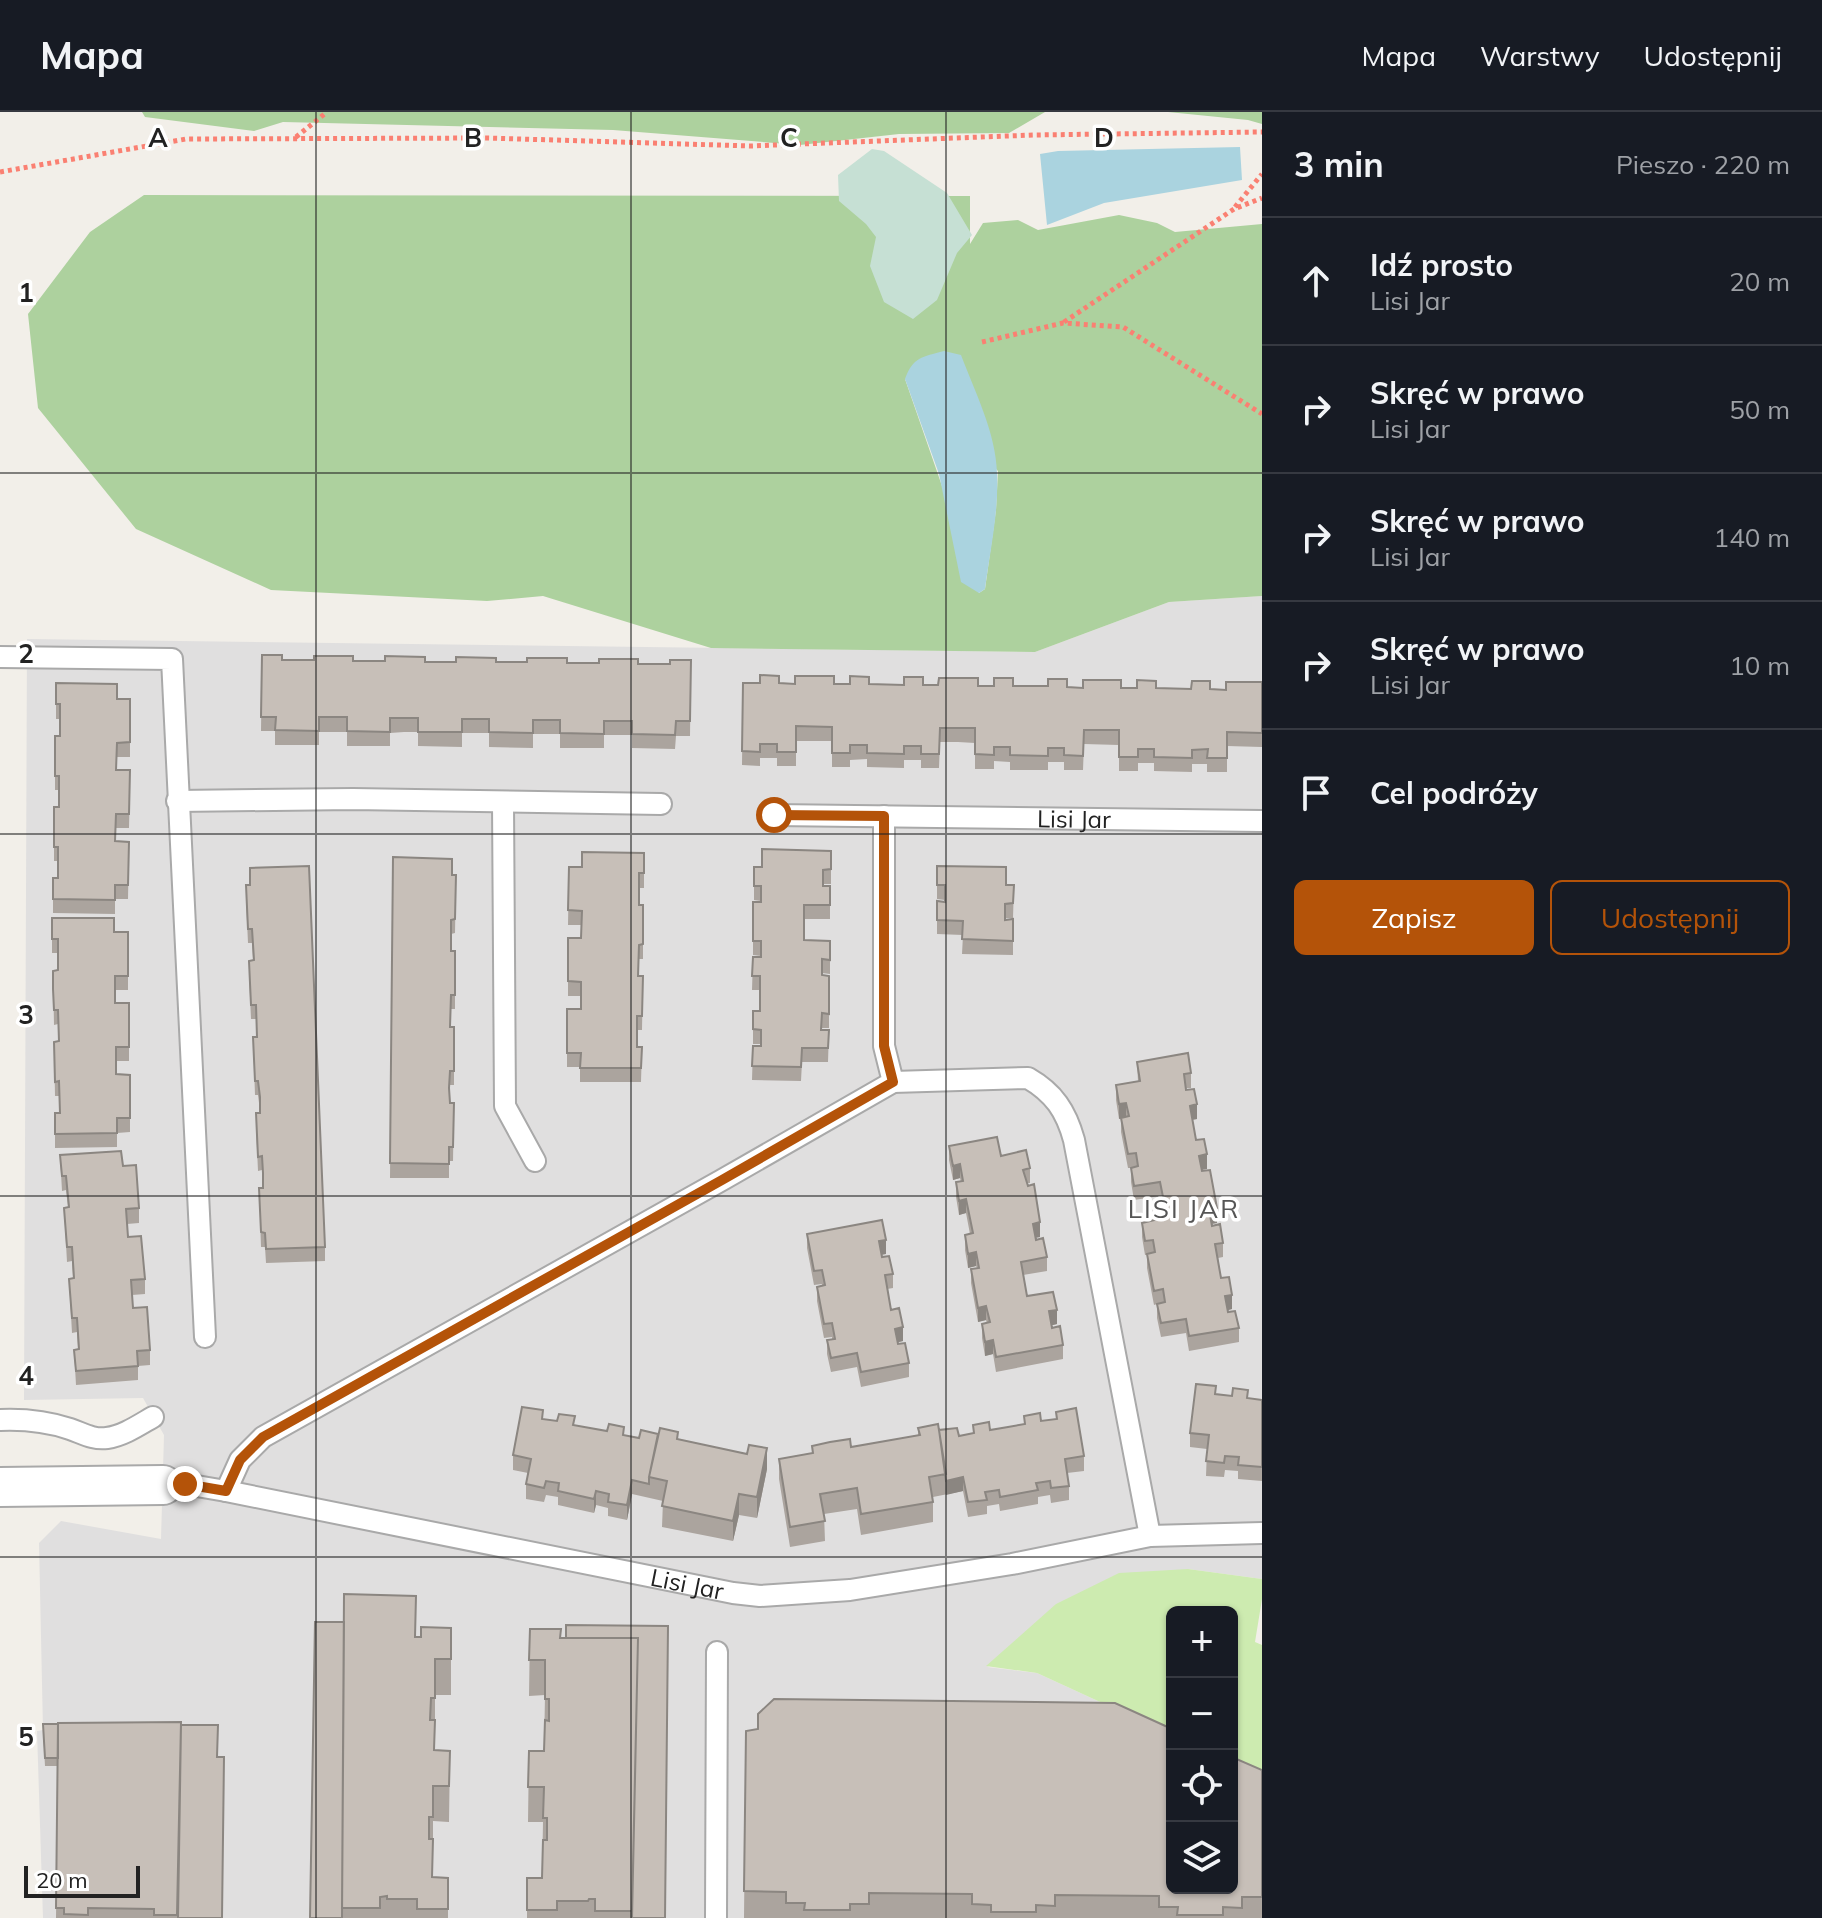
<!DOCTYPE html>
<html lang="pl">
<meta charset="utf-8">
<style>
:root{--surface:#171b24;--page:#20242c;--text:#f1f3f6;--muted:#9ea1a6;--line:#363941;--accent:#b45309}
body{margin:0;font-family:Mulish,sans-serif;background:var(--page);color:var(--text)}
.controls{position:absolute;right:24px;bottom:24px;display:grid;overflow:hidden;border-radius:12px;box-shadow:0 2px 6px #0004}
.controls button{width:72px;height:72px;display:grid;place-items:center;padding:0;border:0;border-bottom:2px solid var(--line);background:var(--surface);color:var(--text);font:40px sans-serif}
.scale{position:absolute;left:24px;bottom:20px;width:116px;box-sizing:border-box;padding-left:8px;border:4px solid #222;border-top:0;font-size:22px;line-height:28px;white-space:nowrap;color:#222;-webkit-text-stroke:6px #fff;paint-order:stroke}
.stop{position:absolute;width:24px;height:24px;margin:-18px;border:6px solid #b45309;border-radius:50%;background:#fff}
.stop.end{background:#b45309;border-color:#fff;box-shadow:0 2px 8px #0008}
.list{margin:0;padding:0;list-style:none}
h2{display:flex;justify-content:space-between;align-items:center;height:104px;margin:0;padding:0 32px;font-size:34px}
h2 small{font-size:26px;font-weight:400;color:var(--muted)}
.list li{display:grid;grid-template-columns:52px 1fr auto;gap:24px;align-items:center;box-sizing:border-box;height:128px;padding:0 32px;border-top:2px solid var(--line)}
.list b{display:block;font-size:30px;white-space:nowrap}
.list p{margin:0;font-size:26px;white-space:nowrap;color:var(--muted)}
.list em{font-size:26px;font-style:normal;color:var(--muted)}
.actions{display:flex;gap:16px;padding:24px 32px}
.actions a{flex:1;padding:18px 0;border:2px solid var(--accent);border-radius:12px;text-align:center;font-size:28px;color:var(--accent)}
.actions .main{background:var(--accent);color:#fff}
.icon{flex:none;width:44px;height:44px;fill:none;stroke:currentColor;stroke-width:2;stroke-linecap:round;stroke-linejoin:round}
.map{position:relative;flex:none;width:1262px;height:1806px;overflow:hidden}
header{display:flex;align-items:center;gap:48px;box-sizing:border-box;height:112px;padding:0 40px;background:var(--surface);border-bottom:2px solid var(--line)}
header strong{font-size:38px}
nav{display:flex;gap:44px;margin-inline-start:auto;font-size:28px}
main{display:flex}
aside{flex:1;background:var(--surface)}
.map>svg:first-child{display:block}
.residential{fill:#e0dfdf}
.grass{fill:#cdebb0}
.forest{fill:#add19e;fill-rule:evenodd}
.wetland{fill:#c6e0d4}
.water{fill:#aad3df}
.lines{fill:none;stroke-linecap:round;stroke-linejoin:round}
.service-casing{stroke:#a9a9a9;stroke-width:24}
.minor-casing{stroke:#a9a9a9;stroke-width:42}
.path{stroke:#fa8072;stroke-width:5;stroke-dasharray:4 4;stroke-linecap:butt}
.service{stroke:#fff;stroke-width:20}
.minor{stroke:#fff;stroke-width:38}
.wall{fill:#aba49e}
.shaded-wall{fill:#8b8681}
.building{fill:#c7bfb8;stroke:#8b8681;stroke-width:2}
.route{stroke:#b45309;stroke-width:10}
.grid{fill:none;stroke:#222;stroke-width:2;stroke-opacity:0.55}
.labels{text-anchor:middle;dominant-baseline:central;stroke-width:7;stroke-linejoin:round;paint-order:stroke}
.street-label{font-size:24px;fill:#222;stroke:#fff}
.neighbourhood-label{font-size:26px;letter-spacing:2px;fill:#555;stroke:#fff}
.grid-label{font-size:26px;text-anchor:middle;font-weight:bold;fill:#222;stroke:#fff;stroke-width:7;stroke-linejoin:round;paint-order:stroke}
</style>
<header>
<strong>Mapa</strong>
<nav><a>Mapa</a><a>Warstwy</a><a>Udostępnij</a></nav>
</header>
<main>
<div class="map">
<svg width="1262" height="1806" viewBox="0 0 1262 1806">
<rect width="100%" height="100%" fill="#f2efe9"/>
<!-- residential -->
<path class="residential" d="M1262,484v983l-74,-10 -201,98 50,6 135,62v153h60l30,30h-1219l-6,-187 6,-1 -4,-187 22,-22 100,18 3,-104 -21,-37 -119,2 3,-761 1008,13 134,-50z"/>
<!-- grass -->
<path class="grass" d="M1188,1457l74,10v20l-7,43 7,3v131l-30,-13v-151h-60v123l-135,-62 -51,-7 70,-62 63,-31z"/>
<!-- forest -->
<path class="forest" d="M142,0h903l-36,21 -110,1 -99,11 -187,-15 -330,-8 -29,9 -109,-14z
M1168,0h94v12l-14,-4z
M144,83l826,1v48l13,-21 35,-3 20,10 81,-15 38,8 18,9 87,-8v372l-93,6 -134,50 -324,-4 -168,-52 -56,5 -216,-11 -135,-61 -98,-121 -10,-94 62,-82zM905,267l93,92 -2,39 -11,79 -6,4z"/>
<!-- wetland -->
<path class="wetland" d="M872,37l12,2 63,42 25,42 -15,18 -20,47 -24,19 -29,-17 -14,-36 6,-29 -10,-13 -27,-23 -1,-26z"/>
<!-- water -->
<path class="water" d="M1240,35l2,33 -138,23 -57,22 -7,-71 18,-3z
M944,239l17,4c14,37 35,78 36,118 2,38 -7,78 -12,116l-6,4 -18,-11 -22,-108 -34,-95c8,-22 17,-22 39,-28z"/>
<g class="lines">
<defs>
<g id="service">
<path d="M0,545l172,2 33,678"/>
<path d="M177,689l176,-2 308,5"/>
<path d="M503,691l2,303 30,55"/>
<path id="s1" d="M774,703l488,6"/>
<path d="M893,970l135,-4c26,15 38,33 46,62l76,396"/>
<path d="M0,1308c24,-1 46,1 70,9 12,4 23,11 37,9 16,-2 32,-13 46,-21"/>
<path id="s2" d="M163,1373l22,-1 41,7 507,102 27,3 90,-6 162,-26 138,-28 112,-3"/>
<path d="M226,1379l14,-31 23,-23 459,-257 171,-98 -9,-36v-230"/>
<path d="M716,1806l1,-266"/>
</g>
<path id="minor" d="M0,1375l163,-2"/>
</defs>
<!-- service casing -->
<use href="#service" class="service-casing"/>
<!-- minor casing -->
<use href="#minor" class="minor-casing"/>
<!-- path -->
<path class="path" d="M296,25l31,-25
M0,60l186,-33 302,-1 262,8 283,-11 229,-3
M1235,95l27,-33
M1064,210l170,-113 28,-11
M982,230l81,-19 60,4 139,87"/>
<!-- service -->
<use href="#service" class="service"/>
<!-- minor -->
<use href="#minor" class="minor"/>
</g>
<!-- wall -->
<path class="wall" d="M262,543l20,5 388,4 21,-4 -1,76h-14l-1,13 -43,-1v-13h-28v13h-44v-14h-27v14l-44,-1v-14h-27v14l-44,-1v-14h-14l-14,1v13h-43v-14h-28v13h-44v-14h-14z
M1262,570v65l-35,-1v26h-20v-8h-15v8l-38,-1v-8h-16v8h-19v-26l-35,-1 -1,26h-19v-8h-16v8h-38v-8l-16,-1v8h-19v-26l-17,-1h-18l-1,26h-18v-8h-17v8l-37,-1v-8l-17,1v7h-18v-26h-36v25h-19v-8h-17v8l-18,-1 1,-82 483,7z
M56,571l61,16 13,14v44h-13l-1,13 14,14 -1,44h-13l-1,13 14,1 -1,57h-13v15l-62,-1v-35h5v-17h-4v-54h5v-17h-4v-54h5v-17h-4z
M831,739v33h-8v2h7v33h-26v21l26,1v33l-8,-1v2l7,1v52h-7v2h7l-1,32h-26l-1,19 -49,-1 1,-34h8v-2h-8v-33h7v-21h-8l1,-33h8v-1l-8,-1v-53h8v-1l-7,-1v-14l8,-19z
M644,741v35h-5v17h4v54h-4l-1,17h5l-1,54h-5v17h5l-1,35h-61v-15h-13v-58h14v-13h-13v-58h13l1,-13h-14l1,-58h13z
M393,745l63,18 -1,58 -4,1v17h4v58h-4l-1,18h4v58h-4v18h4l-1,58h-4v17h-59z
M937,754l69,19h8l-1,33h-8v2l8,-1v36l-51,-1 1,-19 -26,-1v-33l8,1v-2l-8,-1z
M250,756l75,379v14l-59,2 -1,-16h-4l-2,-59h4v-1l-1,-17 -4,1 -2,-44v-14h4v-2l-2,-16h-3l-2,-58h3v-18h-5l-2,-44 4,-14 -1,-18h-4l-2,-43 4,-15z
M52,806l62,14h14v58h-13v13l14,44v14h-13v13l14,1v57l-13,1v14l-62,1v-35h5l-1,-17h-4l-1,-54 5,-1 -1,-17 -4,1 -1,-54 5,-1v-17h-6z
M1137,950l54,11v15h-5l11,31 -5,1 4,20 11,29 -6,1 16,53 -5,1v2l11,17v14l-5,1 3,20 11,31 -5,1 1,2 11,16v14l-50,9 -3,-18 -25,4 -4,-19v-14l-3,1 -7,-37v-13h-2l-3,-18v-14l23,-6 -5,-21 -26,4 -3,-18v-14h-3l-7,-36v-14l-2,1 -3,-19v-15l22,-4z
M949,1034l52,10 29,12v15h-3l13,54 -5,1 12,19v14l-24,4 4,21 30,28 -5,1v3l11,17v14l-67,13 -3,-18 -8,2 -3,-18v-14l5,-1 -1,-3 -8,2 -7,-39v-14l6,-1 -1,-2 -8,2 -3,-18v-15l5,-1 -4,-21 -7,2 -3,-18v-15h5l-1,-4 -7,2 -4,-20z
M60,1043l63,11 16,42v15l-12,1 1,13 17,42v15l-13,1 1,13 17,42v15l-12,1v14l-62,5 -2,-35 4,-1 -1,-17 -5,1 -3,-54 4,-1 -1,-17 -5,1 -3,-54 4,-1 -2,-17 -4,1z
M807,1122l79,20 -5,1 12,19v14l-6,1 4,21 12,31 -5,1 11,21v14l-48,10 -4,-20 -26,5 -4,-18v-14l5,-1v-2l-8,1 -7,-37v-14l5,-1v-2l-8,1 -7,-37z
M1216,1282l46,6v81l-24,-2v-8l-13,-1 -1,7 -18,-1 1,-27 -17,-2v-14z
M1056,1300l28,44v15l-17,2 2,13v14l-18,3 -1,-8 -12,2v7l-38,7 -1,-7 -12,2v8l-19,3 -5,-26 -30,6v25l-72,13 -4,-26 -33,5 1,27 -35,6 -11,-68v-20l33,-6v-7l39,1 67,-12v-7l21,2 20,6 14,-3v-8l17,5 34,-5v-9l17,5 15,-2z
M543,1307l96,19 39,1 89,30 -10,49 -18,-3 -6,26 -71,-14 1,-26 -31,-7 -5,26 -19,-4v-8l-12,-3 -2,8 -36,-8v-8l-12,-2 -2,7 -18,-3v-15l2,-11 -15,-3v-15z
M668,1514l-36,292h-105v-40h15l1,-56h-15l1,-71h15l1,-56 -16,1 1,-67 31,9z
M451,1516v67h-16v55l15,1 -1,71 -16,-1v56l15,1v40h-138l106,-281h5z
M181,1613l37,32 4,161h-166l2,-152h-13l-2,-35z
M746,1619l516,39v148h-518z"/>
<!-- shaded-wall -->
<path class="shaded-wall" d="M1126,991v14l-7,2v-15z
M1197,992v15l-7,1v-14z
M1207,1042v15l-8,1v-14z
M960,1052v14l-7,2v-14z
M966,1087v14l-7,2v-14z
M1217,1096v15l-8,1v-14z
M1040,1110v15l-7,1v-14z
M886,1128v14l-7,1v-14z
M976,1140v14l-8,2v-14z
M1232,1183v14l-7,2v-15z
M986,1194v14l-8,2v-14z
M1057,1198v14l-8,2v-15z
M903,1215v14l-8,2v-14z
M993,1228v14l-8,2v-14z
M767,1336v21l-10,49v-21z
M963,1365v14l-17,4v-14z
M632,1368v14l-5,26v-15z
M596,1379v14l-2,8v-14z
M739,1382v21l-6,26v-20z"/>
<!-- building -->
<path class="building" d="M262,543h20v5h32v-4h39v5h32v-5l40,1v5h31v-5l40,1v4h31v-4h40v5h32v-4h39v5h32v-4h21l-1,61h-14l-1,14 -43,-1v-13h-28v13l-44,-1v-13h-27v13l-44,-1v-13h-27v13h-44v-14h-28v14l-43,-1v-14h-28v14l-44,-1 1,-13h-15z
M760,563l19,1v7l16,1v-8h39v8h16v-8l19,1v7l35,1v-8h19v8h15l1,-7h39v8h16v-8h19v8h35v-7h19v8l16,1v-8h38v8h16v-8l19,1v7l35,1 1,-8h18v8l16,1v-8h36v51l-35,-1v26h-20l1,-9 -16,1v8l-38,-1v-8h-16v8h-19v-27h-35l-1,26 -19,-1v-7h-16v8l-38,-1v-8h-16v8l-19,-1v-26h-35l-1,26h-18v-8h-17v8l-37,-1v-8h-17v8h-18v-26l-36,-1v26h-19v-8h-17v8l-18,-1 1,-68h17z
M56,571l61,1v15h13v43l-13,1 -1,27h14l-1,44h-13l-1,27 14,1 -1,43h-13v15l-62,-1v-21h5v-31h-4v-40h5v-31h-4v-40h5v-32h-4z
M762,737l69,2v18l-8,1v16h7v19h-26v35l26,1v19l-8,-1v16l7,1v38l-7,-1 -1,17h8l-1,18h-26l-1,19 -49,-1 1,-20h8v-16l-8,-1v-18h7v-35h-8l1,-19h8v-16h-8v-39h8v-16h-7v-19h8z
M582,740l62,1v20h-5v32h4v39l-4,1 -1,31h5l-1,40h-5v31h5l-1,21h-61l1,-15h-14v-44h14v-27l-13,-1v-43h13l1,-27 -14,-1 1,-43h13z
M393,745l59,2v16h4l-1,44 -4,1v31h4v44h-4l-1,32h4v44h-4l-1,17 1,15h4l-1,44h-4v17l-59,-1z
M309,754l16,381 -59,2 -1,-16 -4,-1 -2,-44h4v-15l-1,-17 -4,1 -2,-44h4v-16l-2,-16h-3l-2,-44h4l-1,-32h-5l-2,-44 5,-1 -2,-31h-4l-2,-44h4v-17z
M937,754l69,1v18h8l-1,18 -8,1v16l8,-1v22l-51,-2 1,-18 -26,-1v-19l8,1v-17h-8z
M52,806h62v14h14v44h-13v27h14v44h-13v27l14,1v43h-13v15l-62,1v-21h5l-1,-32 -4,1 -1,-40 5,-1 -1,-31h-4l-1,-21v-18l5,-1v-31h-6z
M1188,941l3,20 -7,1 2,16 8,-1 3,15 -7,2 6,34 8,-1 3,15 -8,2 3,15 8,-1 7,38 -8,2 3,16 8,-2 3,19 -8,1 6,34 8,-1 3,18 -7,1 3,16 7,-1 4,17 -50,8 -3,-17 -25,4 -4,-19 8,-2 -2,-13 -9,2 -7,-37 8,-2 -2,-12 -8,1 -3,-18 25,-6 -7,-35 -26,4 -3,-18 7,-2 -2,-13 -8,1 -7,-36 8,-2 -3,-13 -7,1 -3,-19 24,-4 -3,-19z
M997,1025l4,19 25,-6 4,18 -7,2 5,16 6,-2 6,38 -7,2 3,16 7,-2 4,19 -26,5 6,34 26,-4 4,18 -8,1 3,17 8,-2 3,19 -67,12 -3,-17 -8,2 -3,-18 8,-2 -4,-16 -8,2 -7,-39 8,-1 -3,-16 -8,2 -3,-19 8,-2 -7,-34 -7,2 -3,-19 7,-1 -3,-17 -7,2 -4,-20z
M121,1039l2,15 13,-1 3,43 -13,1 2,28 13,-1 4,43 -14,1 2,28 14,-1 3,43 -13,1 1,15 -62,5 -2,-21 5,-1 -2,-31h-5l-3,-39 5,-1 -2,-31h-5l-3,-39 5,-1 -3,-31h-4l-2,-21z
M882,1108l4,20 -7,1 3,16 7,-1 4,18 -8,1 6,35 8,-2 4,19 -8,2 3,15 7,-1 4,20 -48,9 -4,-19 -26,5 -4,-18 8,-1 -3,-16 -8,1 -7,-37 8,-2 -3,-15 -8,1 -7,-37z
M1196,1272l20,2 -1,8 17,2 1,-8 15,2 -1,8 15,2v67l-24,-2 1,-8 -14,-1 -1,7 -18,-2 3,-26 -19,-2z
M522,1295l21,3 -1,9 15,2 2,-7 16,2 -2,9 34,6 2,-7 15,3 -1,8 16,3 2,-8 17,4 -9,43v7l-17,-4 -5,25 -19,-3 1,-8 -13,-3 -2,8 -36,-8 1,-8 -13,-2 -2,7 -18,-4 5,-25 -18,-4z
M1076,1296l8,48 -19,3 4,27 -18,2 -1,-7 -14,2 2,7 -38,7 -1,-7 -14,2 2,8 -19,2 -5,-25 -17,4 -7,-51 18,-2 2,8 15,-3 -1,-8 16,-3 1,8 18,-3 17,-3 -1,-8 16,-3 1,8 16,-2 -1,-7z
M938,1312l8,50 -17,3 4,25 -72,12 -4,-26 -37,6 5,27 -35,6 -11,-68 34,-6 -1,-7 18,-4 20,-3 1,8 69,-12 -2,-7z
M660,1316l18,4 -1,7 70,15 2,-9 18,3 -10,49 -18,-3 -6,27 -71,-15 5,-25 -18,-4z
M344,1482l72,2 -1,41h6v-10l30,1v31h-16v39h-4l-1,22h5l-1,30 16,1 -1,35h-16v31h-4v22h4l-1,38 16,1v31h-31v-10h-30v-3l-7,1v11h-38z
M315,1510h29l-2,296h-32z
M566,1513l102,1 -3,292h-33l6,-280h-72z
M530,1517h31l-1,9h78l-6,273h-37v-12h-6l-1,2h-31v9h-30v-32h15l1,-38h4v-22h-4l1,-31h-16l1,-36h15l1,-31 4,1v-22h-4v-39h-16z
M774,1587l341,4 57,26v159h60v-131l30,13v127h-20v11l-19,-1v8h-46l1,-8h-19v-11l-104,-1v11l-19,-1v7h-45v-7l-19,-1v-10l-103,-1v11h-19v6h-46l1,-7h-19v-11l-42,-1 2,-160 12,-2v-15z
M181,1610l-4,193h-23v-6l-66,-1v7l-24,-1v-6h-8l2,-185z
M43,1612h15v34h-13z
M181,1613h37l-1,32h7l-2,161h-44z"/>
<g class="lines">
<!-- route -->
<path class="route" d="M185,1372l41,7 14,-31 23,-23 459,-257 171,-98 -9,-36v-230l-110,-1"/>
</g>
<!-- grid -->
<path class="grid" d="M316,0v1806M631,0v1806M946,0v1806M0,361h1262M0,722h1262M0,1084h1262M0,1445h1262"/>
<g class="labels">
<!-- street labels -->
<g class="street-label">
<text stroke="none"><textPath href="#s1" startOffset="300">Lisi Jar</textPath></text>
<text stroke="none"><textPath href="#s2" startOffset="534">Lisi Jar</textPath></text>
</g>
<!-- neighbourhood labels -->
<g class="neighbourhood-label">
<text x="1184" y="1096">LISI JAR</text>
</g>
</g>
<g class="grid-label">
<text x="158" y="35">A</text>
<text x="473" y="35">B</text>
<text x="789" y="35">C</text>
<text x="1104" y="35">D</text>
<text x="26" y="190">1</text>
<text x="26" y="551">2</text>
<text x="26" y="912">3</text>
<text x="26" y="1273">4</text>
<text x="26" y="1634">5</text>
</g>
</svg>
<div class="controls">
<button>+</button>
<button>−</button>
<button><svg class="icon" aria-label="locate" viewBox="0 0 24 24"><circle cx="12" cy="12" r="6"/><path d="M12 2v4M12 18v4M2 12h4M18 12h4"/></svg></button>
<button><svg class="icon" aria-label="layers" viewBox="0 0 24 24"><path d="M12 4l9 5-9 5-9-5zM3 14l9 5 9-5"/></svg></button>
</div>
<div class="scale">20 m</div>
<div class="stop" style="left:774px;top:703px"></div>
<div class="stop end" style="left:185px;top:1372px"></div>
</div>
<aside>
<h2>3 min<small>Pieszo · 220 m</small></h2>
<ul class="list">
<li><svg class="icon" aria-label="ahead" viewBox="0 0 24 24"><path d="M12 20V5M6 11l6-6 6 6"/></svg><div><b>Idź prosto</b><p>Lisi Jar</p></div><em>20 m</em></li>
<li><svg class="icon" aria-label="right" viewBox="0 0 24 24"><path d="M7 20v-9h11M14 6l5 5-5 5"/></svg><div><b>Skręć w prawo</b><p>Lisi Jar</p></div><em>50 m</em></li>
<li><svg class="icon" aria-label="right" viewBox="0 0 24 24"><path d="M7 20v-9h11M14 6l5 5-5 5"/></svg><div><b>Skręć w prawo</b><p>Lisi Jar</p></div><em>140 m</em></li>
<li><svg class="icon" aria-label="right" viewBox="0 0 24 24"><path d="M7 20v-9h11M14 6l5 5-5 5"/></svg><div><b>Skręć w prawo</b><p>Lisi Jar</p></div><em>10 m</em></li>
<li><svg class="icon" aria-label="arrive" viewBox="0 0 24 24"><path d="M6 21V4h12l-3 4 3 4H6"/></svg><div><b>Cel podróży</b></div></li>
</ul>
<div class="actions"><a class="main">Zapisz</a><a>Udostępnij</a></div>
</aside>
</main>
